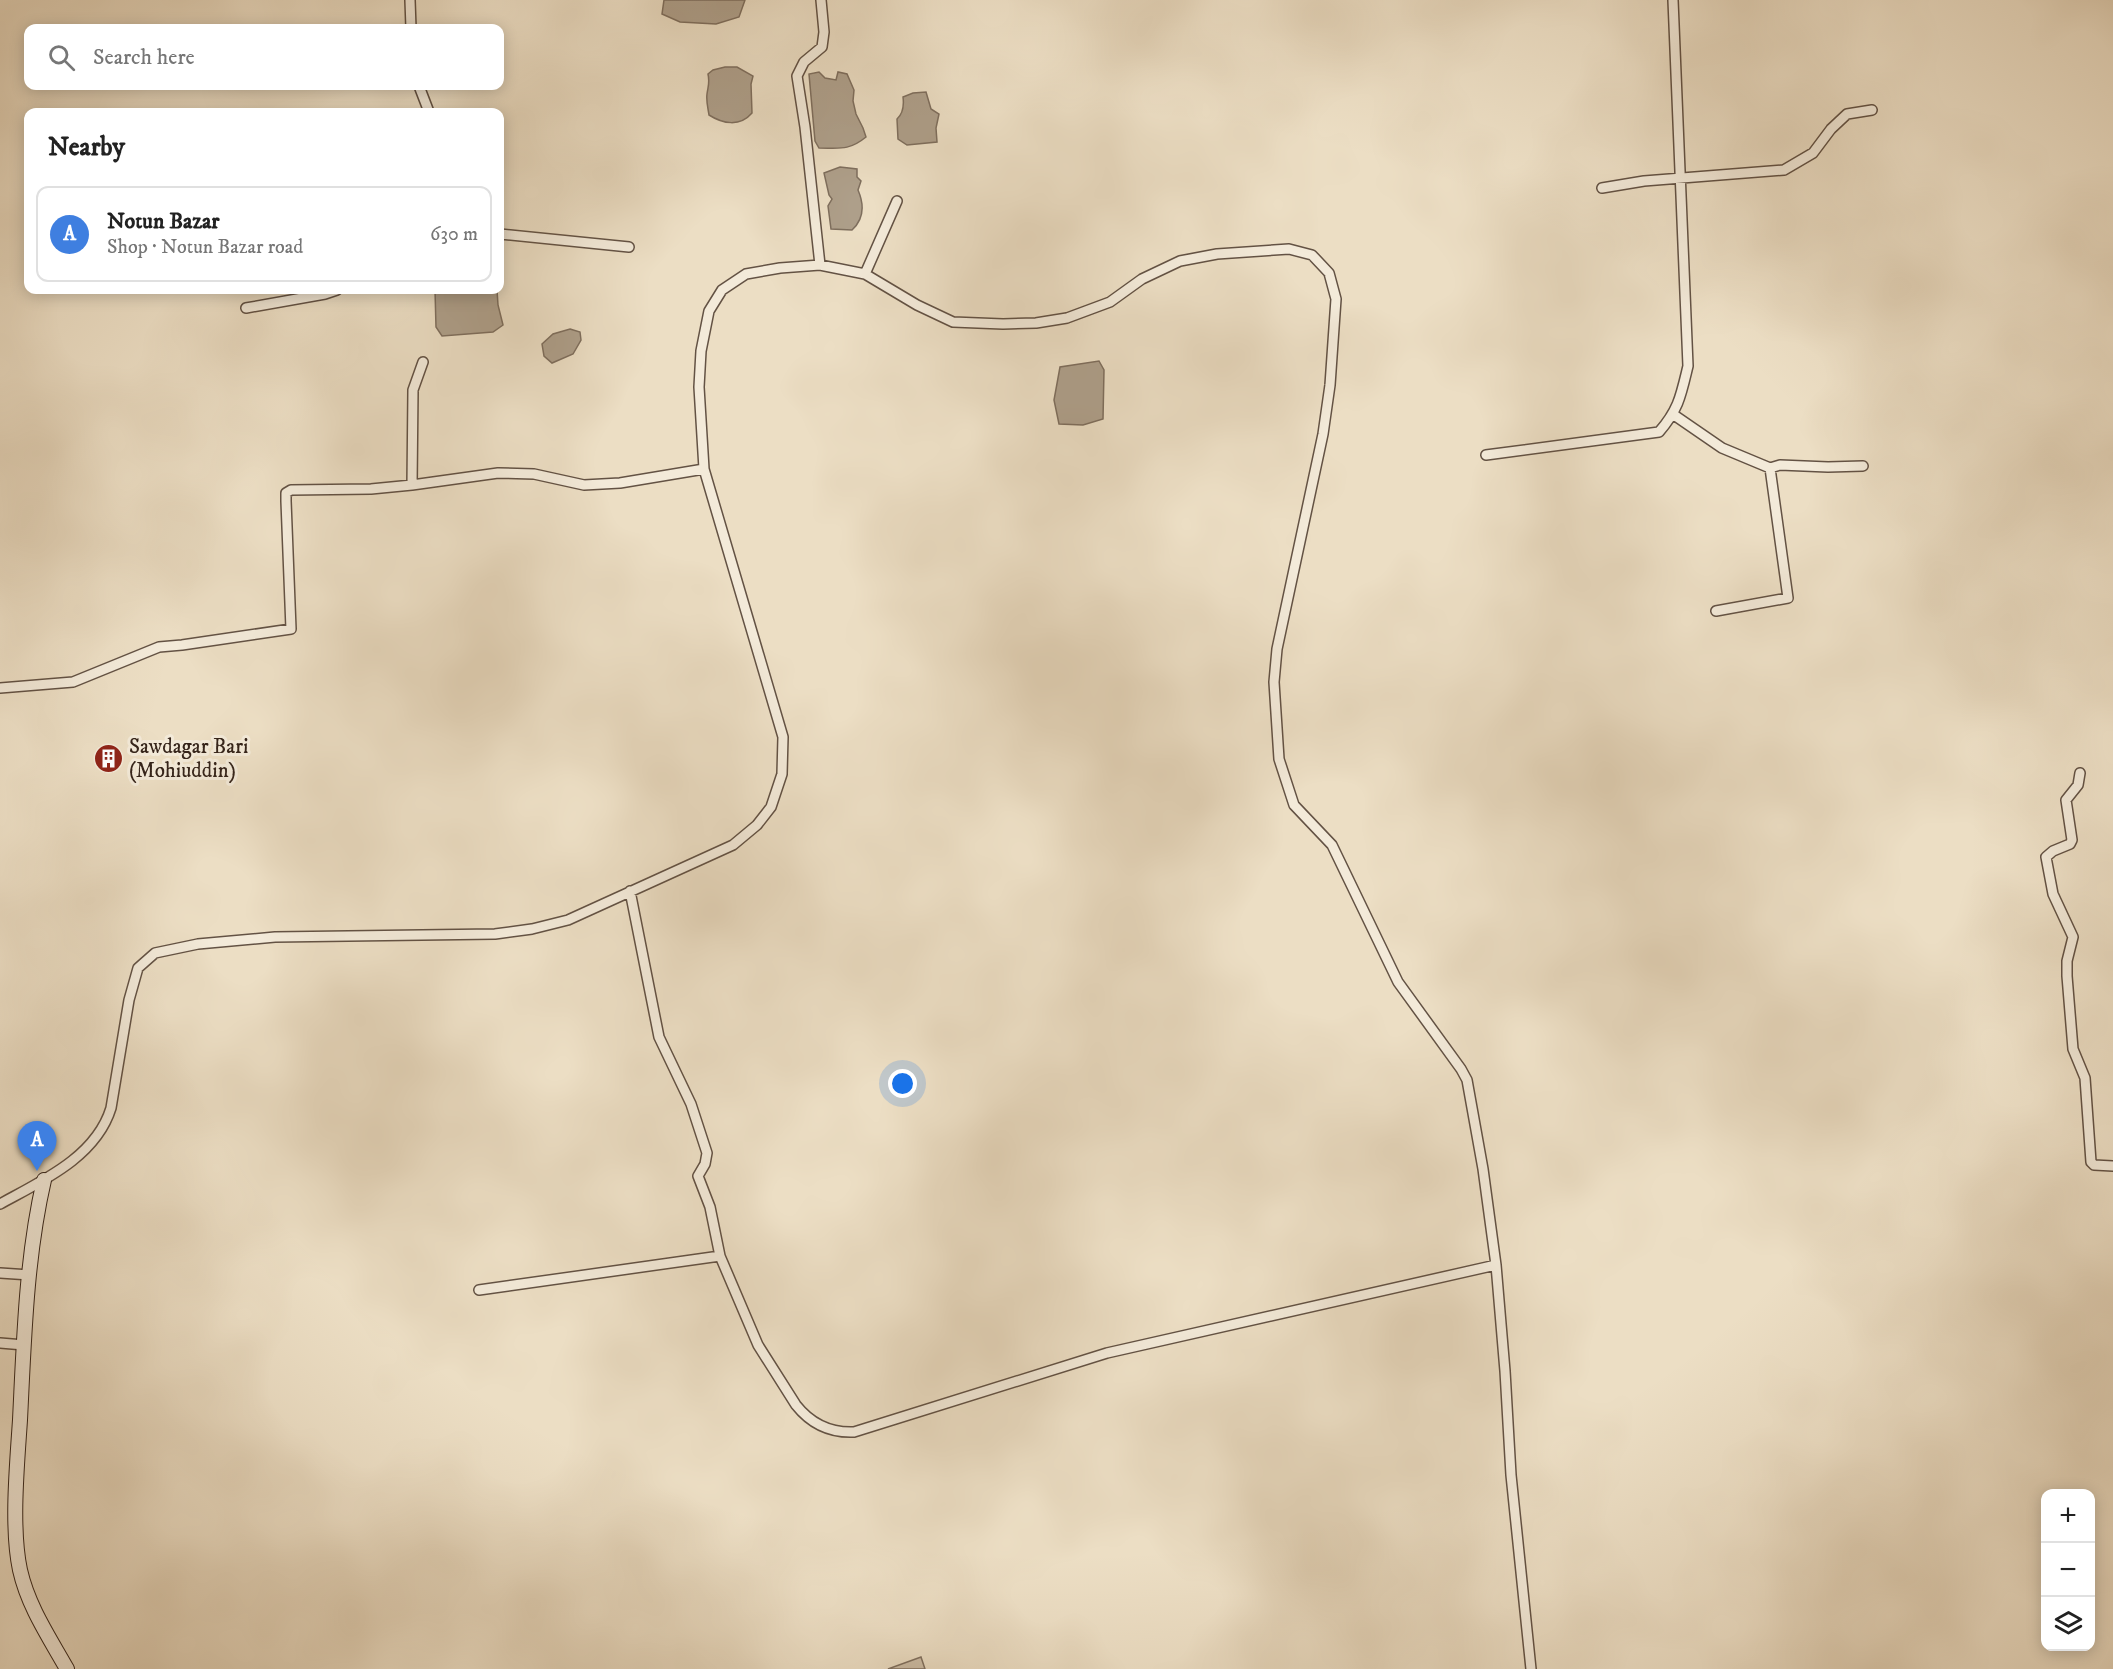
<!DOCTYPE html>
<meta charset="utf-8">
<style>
:root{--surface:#fff;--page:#f6f6f6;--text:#222;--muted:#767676;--line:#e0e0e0;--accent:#8f2418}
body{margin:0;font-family:"IM FELL DW Pica",serif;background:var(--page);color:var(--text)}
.controls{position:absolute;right:18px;bottom:18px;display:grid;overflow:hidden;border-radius:12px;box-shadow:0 3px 15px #0003}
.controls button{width:54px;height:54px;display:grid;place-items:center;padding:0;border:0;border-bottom:2px solid var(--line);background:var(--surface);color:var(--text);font:30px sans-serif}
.you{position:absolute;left:903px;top:1084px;width:21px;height:21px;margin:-15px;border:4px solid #fff;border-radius:50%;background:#1a73e8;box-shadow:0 0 0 9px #1a73e833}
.badge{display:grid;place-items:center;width:39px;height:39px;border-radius:50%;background:var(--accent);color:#fff;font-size:20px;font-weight:700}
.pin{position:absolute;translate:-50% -50px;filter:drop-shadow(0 2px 3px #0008)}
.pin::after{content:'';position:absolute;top:32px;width:21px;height:18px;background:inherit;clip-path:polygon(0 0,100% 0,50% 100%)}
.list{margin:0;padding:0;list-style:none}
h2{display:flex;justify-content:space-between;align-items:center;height:78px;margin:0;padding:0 24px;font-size:26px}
h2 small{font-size:20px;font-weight:400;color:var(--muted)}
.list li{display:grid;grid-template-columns:39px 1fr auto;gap:18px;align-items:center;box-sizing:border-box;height:96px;margin:0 12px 12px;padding:0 12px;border:2px solid var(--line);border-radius:12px}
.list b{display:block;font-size:22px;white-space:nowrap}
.list p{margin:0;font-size:20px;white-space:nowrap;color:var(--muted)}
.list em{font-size:20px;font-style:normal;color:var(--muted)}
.icon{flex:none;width:33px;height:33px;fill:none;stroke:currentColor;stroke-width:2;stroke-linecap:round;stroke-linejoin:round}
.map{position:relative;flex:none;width:2113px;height:1669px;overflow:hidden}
.search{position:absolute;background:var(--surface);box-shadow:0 3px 15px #0003;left:24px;top:24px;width:480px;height:66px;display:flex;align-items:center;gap:15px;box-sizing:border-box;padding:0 21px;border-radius:12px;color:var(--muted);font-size:22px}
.panel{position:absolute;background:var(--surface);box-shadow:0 3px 15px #0003;left:24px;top:108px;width:480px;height:186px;border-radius:12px}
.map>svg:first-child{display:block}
.park{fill:#cdbea7;stroke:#817160;stroke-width:1.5}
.water{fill:#ae9f8a;stroke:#7e6e5d;stroke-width:1.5}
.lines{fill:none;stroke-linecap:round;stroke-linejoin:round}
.street-casing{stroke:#635244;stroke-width:12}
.secondary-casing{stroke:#35241a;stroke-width:16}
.street{stroke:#f3ead9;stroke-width:9}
.secondary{stroke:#f3ead9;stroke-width:14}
.labels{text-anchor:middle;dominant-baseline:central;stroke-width:6;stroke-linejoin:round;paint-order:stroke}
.poi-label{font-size:21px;fill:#35241a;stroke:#f3ead9;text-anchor:start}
</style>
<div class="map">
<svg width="2113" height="1669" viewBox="0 0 2113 1669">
<rect width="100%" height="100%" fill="#ecdec4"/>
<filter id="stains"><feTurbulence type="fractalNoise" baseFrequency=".00333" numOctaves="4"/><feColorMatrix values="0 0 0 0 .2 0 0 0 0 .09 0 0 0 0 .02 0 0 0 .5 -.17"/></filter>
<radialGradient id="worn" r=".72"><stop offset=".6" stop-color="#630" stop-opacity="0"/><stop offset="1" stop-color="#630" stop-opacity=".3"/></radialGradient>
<!-- park -->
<path class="park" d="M921,1657l4,12h-37z"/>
<!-- water -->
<path class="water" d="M664,0h81l-6,17 -23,7 -36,-2 -18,-8z
M725,67h12l16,9 -2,8 1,29c-12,14 -29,11 -43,2 -1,-7 -3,-14 -2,-21 1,-8 3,-11 1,-20l5,-4z
M819,72l6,6 11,2 2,-8 9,2 7,16 -1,11 3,13 7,14 3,9c-17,14 -27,11 -47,11l-4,-7 -6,-67z
M926,92l5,17 8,5 -3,14 1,14 -30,3 -9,-6 -1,-20c7,-6 7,-14 6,-22l10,-4z
M840,167l17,2v8l4,4 -3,9c6,14 6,29 -6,40l-21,-1 -3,-23 4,-7 -3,-4 -5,-22z
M435,290h62l1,15 5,20 -10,7 -51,4 -6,-9z
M570,329l10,3 1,8 -8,14 -21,9 -8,-7 -2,-12 11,-10z
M1099,361l5,9 -1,49 -20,6 -24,-1 -5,-24 6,-33z"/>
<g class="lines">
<defs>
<path id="street" d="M410,0l1,28
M419,86l10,26
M1602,188l42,-7 140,-11 29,-17 18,-24 16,-15 25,-4
M500,234l129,13
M820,265l-15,-138 -8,-51 7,-14 18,-15 2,-15 -3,-32
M865,274l32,-73
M246,308l79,-14 12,-4
M1674,415l48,33 48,20 10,-3 48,2 35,-1
M1486,455l173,-23c20,-23 22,-37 29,-66l-15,-366
M412,485l1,-95 10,-28
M1716,611l72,-13 -18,-130
M0,688l73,-6 86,-35 23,-2 109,-16 -5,-128v-8l5,-3 80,-1 41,-4 86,-12 36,1 50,11 36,-2 84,-14
M2080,773l-2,12 -12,15 6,40 -2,4 -17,7 -7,6 7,37 20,43 -6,24v15l6,73 12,29 6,84 3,3 19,1
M630,891l29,146 32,67 16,49 -2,11 -7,12 12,31 10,49 38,89 38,60c15,19 34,28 58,27l253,-79 389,-88
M0,1204c42,-23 96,-47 111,-96l18,-108 9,-32 17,-15 43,-9 77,-7 220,-3 37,-5 36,-9 165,-75 24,-20 14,-18 11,-33 1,-37 -79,-268 -5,-82 2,-36 8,-40 13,-21 24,-16 34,-6 40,-3 45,9 52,31 36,17 50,2 33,-1 31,-5 43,-16 32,-23 38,-18 37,-7 72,-5 23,6 17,18 7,26 -6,86 -7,49 -46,215 -3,33 5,77 15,46 38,40 66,137 63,87 6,11 16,89 13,96 9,106 6,104 20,194
M0,1273l30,2
M479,1290l241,-34
M0,1343l24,2"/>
<path id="secondary" d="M44,1180c-18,78 -20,160 -24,240 -3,45 -9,108 0,150 8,36 29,67 47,99"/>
</defs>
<!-- street casing -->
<use href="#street" class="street-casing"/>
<!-- secondary casing -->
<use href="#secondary" class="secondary-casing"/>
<!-- street -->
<use href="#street" class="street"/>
<!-- secondary -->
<use href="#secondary" class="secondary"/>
</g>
<!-- icons -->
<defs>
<symbol id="building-disc" viewBox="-11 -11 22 22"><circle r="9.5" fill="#8f2418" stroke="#f3ead9"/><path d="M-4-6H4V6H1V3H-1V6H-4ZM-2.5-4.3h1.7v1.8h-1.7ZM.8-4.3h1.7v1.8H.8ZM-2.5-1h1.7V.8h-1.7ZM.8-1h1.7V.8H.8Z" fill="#fff"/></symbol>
</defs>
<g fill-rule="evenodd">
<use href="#building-disc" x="92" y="742" width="33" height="33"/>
</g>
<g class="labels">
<!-- poi labels -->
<g class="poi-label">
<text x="129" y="747">Sawdagar Bari<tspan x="129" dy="24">(Mohiuddin)</tspan></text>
</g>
</g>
<rect width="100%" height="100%" filter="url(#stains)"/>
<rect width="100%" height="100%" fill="url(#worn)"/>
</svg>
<div class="controls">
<button>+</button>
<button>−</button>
<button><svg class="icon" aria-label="layers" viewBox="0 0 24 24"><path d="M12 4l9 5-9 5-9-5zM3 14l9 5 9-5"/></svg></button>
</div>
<div class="you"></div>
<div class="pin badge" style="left:37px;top:1171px;background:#3f7fe0">A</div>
<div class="search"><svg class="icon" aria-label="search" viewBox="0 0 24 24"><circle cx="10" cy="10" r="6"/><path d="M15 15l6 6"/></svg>Search here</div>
<section class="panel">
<h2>Nearby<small></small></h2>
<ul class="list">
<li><span class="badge" style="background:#3f7fe0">A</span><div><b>Notun Bazar</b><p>Shop · Notun Bazar road</p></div><em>630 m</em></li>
</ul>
</section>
</div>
